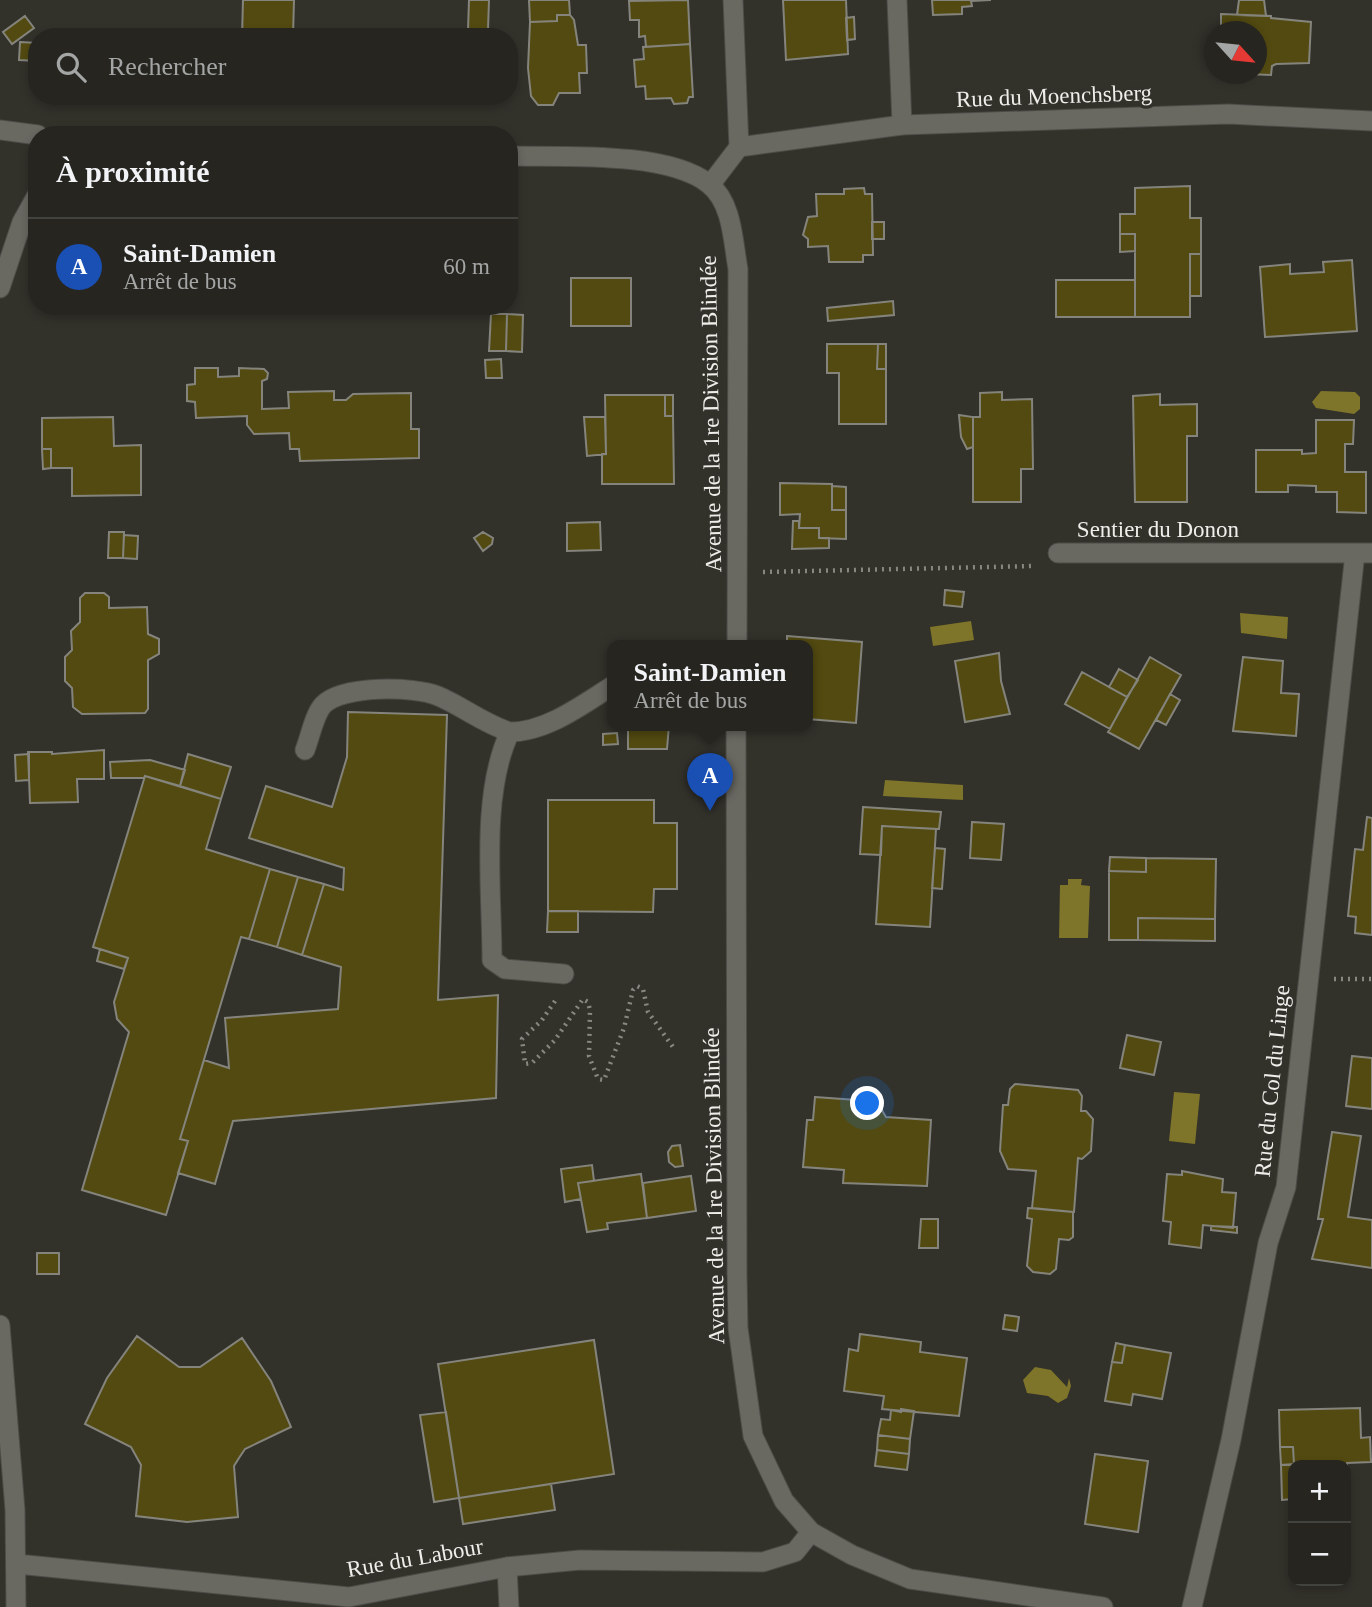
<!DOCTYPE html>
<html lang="fr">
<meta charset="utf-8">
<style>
:root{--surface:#262520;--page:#32312d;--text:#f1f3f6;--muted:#a4a5a5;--line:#42423e;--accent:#cbb939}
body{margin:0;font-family:"Times New Roman",serif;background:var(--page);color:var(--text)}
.controls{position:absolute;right:21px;bottom:21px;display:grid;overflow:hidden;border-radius:14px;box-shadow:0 4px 10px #0003}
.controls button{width:63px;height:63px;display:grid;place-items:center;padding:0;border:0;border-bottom:2px solid var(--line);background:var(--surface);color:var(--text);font:35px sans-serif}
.compass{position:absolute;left:1204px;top:21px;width:63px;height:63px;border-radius:50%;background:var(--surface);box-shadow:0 4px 10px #0003;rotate:117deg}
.you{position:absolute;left:868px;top:1104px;width:24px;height:24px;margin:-18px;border:5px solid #fff;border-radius:50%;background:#1a73e8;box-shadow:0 0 0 10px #1a73e833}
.badge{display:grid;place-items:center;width:46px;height:46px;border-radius:50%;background:var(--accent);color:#fff;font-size:23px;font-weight:700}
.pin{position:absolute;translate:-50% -58px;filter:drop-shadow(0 2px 4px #0008)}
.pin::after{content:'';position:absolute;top:37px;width:24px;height:21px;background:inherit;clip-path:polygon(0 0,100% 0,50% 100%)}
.popup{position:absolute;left:607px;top:640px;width:206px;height:91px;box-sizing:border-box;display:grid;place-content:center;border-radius:14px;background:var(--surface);filter:drop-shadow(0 2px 5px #0005);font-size:23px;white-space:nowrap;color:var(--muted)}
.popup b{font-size:26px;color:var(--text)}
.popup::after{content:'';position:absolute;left:50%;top:100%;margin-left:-14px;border:14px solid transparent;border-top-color:var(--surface)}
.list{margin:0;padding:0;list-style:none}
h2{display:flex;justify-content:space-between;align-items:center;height:91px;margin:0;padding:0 28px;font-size:30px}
h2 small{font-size:23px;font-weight:400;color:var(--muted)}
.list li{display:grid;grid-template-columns:46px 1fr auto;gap:21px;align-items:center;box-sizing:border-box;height:98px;padding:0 28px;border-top:2px solid var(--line)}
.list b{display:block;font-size:26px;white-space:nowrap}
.list p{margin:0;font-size:23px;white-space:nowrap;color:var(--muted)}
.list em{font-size:23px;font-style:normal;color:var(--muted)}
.icon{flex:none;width:38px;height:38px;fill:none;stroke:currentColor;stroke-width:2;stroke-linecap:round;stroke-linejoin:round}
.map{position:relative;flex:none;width:1372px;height:1607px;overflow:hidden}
.search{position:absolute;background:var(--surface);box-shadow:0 4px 10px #0003;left:28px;top:28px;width:490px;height:77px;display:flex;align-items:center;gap:18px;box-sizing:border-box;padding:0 24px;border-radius:28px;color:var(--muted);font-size:26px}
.panel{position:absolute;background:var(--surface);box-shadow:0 4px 10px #0003;left:28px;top:126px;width:490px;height:189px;border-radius:28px}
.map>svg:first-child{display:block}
.water{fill:#7e742a}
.building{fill:#524a10;stroke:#84847c;stroke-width:2}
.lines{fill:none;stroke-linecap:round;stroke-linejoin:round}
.service-casing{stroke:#4d4c47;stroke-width:21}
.minor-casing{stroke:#4d4c47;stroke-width:21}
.secondary-casing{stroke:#4d4c47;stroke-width:21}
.path{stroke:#888781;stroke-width:4.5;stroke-dasharray:2 5;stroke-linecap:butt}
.service{stroke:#696861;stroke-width:19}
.minor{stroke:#696861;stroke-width:19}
.secondary{stroke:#696861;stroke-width:19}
.labels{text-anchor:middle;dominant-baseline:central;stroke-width:7;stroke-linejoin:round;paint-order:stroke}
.street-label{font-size:23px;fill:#efeeea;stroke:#32312a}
</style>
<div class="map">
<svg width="1372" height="1607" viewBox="0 0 1372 1607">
<rect width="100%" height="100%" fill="#32312a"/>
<!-- water -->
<path class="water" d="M1321,391l34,1 5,5v12l-6,5 -38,-6 -4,-6z
M1240,613l48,4 -1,22 -46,-6z
M971,621l3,19 -41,6 -3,-19z
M885,780l78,5v15l-80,-4z
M1068,879h14l-1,6 9,1 -2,52h-29l1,-53h8z
M1174,1092l26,2 -5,50 -26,-3z
M1035,1367l16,3 16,17 2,-9 2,8 -4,12 -9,5 -10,-7 -21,-3 -4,-13z"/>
<!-- building -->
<path class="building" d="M243,0h51l-1,37h-51z
M469,0h20l-1,30h-20z
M529,0h40l1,15h-13v6l-27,1z
M688,0l2,44 -44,3 -1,-11 -6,1v-17h-9l-1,-19z
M783,0h63l2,54 -62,6z
M932,0h59l-20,1 1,5 -10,1v7l-29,1z
M1239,0h25l2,16 -29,-1z
M1221,14l50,2v2l40,4 -2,41 -33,1 -4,2 -1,9 -25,-1h10v-42h-35z
M557,15h13l4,5 4,25h8l1,28h-8l1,20h-21l-6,12h-15l-7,-9 -3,-28 2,-46 27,-1z
M25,16l9,12 -22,16 -9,-12z
M854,17l1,22 -8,1 -1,-22z
M441,29l47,1v7h-47z
M20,42l17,1v18l-18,-1z
M690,44l3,53h-4l-2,6 -13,1 -3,-6 -25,1 -1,-13 -9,1 -2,-27 10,-1 -1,-12z
M1190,186v32h11v36h-11v63h-55v-83h-15v-20h15v-26z
M864,188l1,6h7l1,61h-10v7h-34l-1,-16 -20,1v-8l-5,-4 5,-18 9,-1 -1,-22h28v-5z
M872,222h12v17h-12z
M1120,234h15v17l-15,1z
M1190,254h11v42h-11z
M1352,260l5,71 -92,6 -5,-70 30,-3v10l34,-2 -1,-10z
M571,278h60v48h-60z
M1056,280h79v37h-79z
M893,301l1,14 -66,6 -1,-13z
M491,314h16l-1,37h-17z
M507,314l16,1 -1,37 -16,-1z
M827,344h51l-1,25h9v55h-47v-51h-12z
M878,344h8v25h-9z
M501,359l1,19h-16l-1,-18z
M195,368h23v9l21,-1v-8l25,1 4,4 -1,6 -5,2v28l27,-1 -1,-16 46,-1v9h12l7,-6 58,-1v36h8v29l-119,3 -1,-12h-9l-1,-16 -35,1 -7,-9v-9l-51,2 -1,-16 -8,-1v-16l8,-1z
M1002,392v8l30,-1 1,70h-12v33h-48v-85h7v-24z
M1160,394v11l37,-1v32h-10v66h-52l-2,-106z
M605,395h60v21h8l1,68h-72v-30h4z
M665,395h8v21h-8z
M959,415l14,2v30l-6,2 -6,-12z
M113,417l1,29 27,-1v50l-69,1v-28h-21v-19h-9v-31z
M584,417h21l1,37 -19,2z
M1316,420h38l-1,24h-8v28h21v41l-29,-1v-20h-21v-6l-28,-1v7h-32v-42h46v4l14,-1z
M42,449h9v19l-8,1z
M780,483l52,1v26h14v29l-27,-1v-10h-20l1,-14 -20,1z
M832,486l14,1v23h-14z
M793,521h6v7h20v10h10v10l-37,1z
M600,522l1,28 -34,1v-28z
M109,532h15l-1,26h-15z
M483,532l10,6 -1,6 -9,7 -9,-13z
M124,535l14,1 -1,23 -14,-1z
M945,590l19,2 -2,15 -18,-2z
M85,593h19l5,4v11l38,-1 1,27 11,5v15l-11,6v49l-3,4 -63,1 -9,-7 -1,-19 -7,-7v-24l7,-7 -1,-19 9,-9v-24z
M787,636l75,6 -6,81 -48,-4v-74h-21z
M999,653l2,28 9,33 -45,8 -10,-61z
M1150,657l31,18 -42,74 -31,-17z
M1243,657l40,4 -2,32 18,1 -3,42 -63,-5z
M1119,669l19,11 -11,17 -18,-10z
M1082,672l45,25 -17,32 -45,-25z
M1170,694l10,6 -14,25 -10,-5z
M348,712l99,3 -9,285 60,-5 -2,103 -263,23 -18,63 -37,-11 10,-32 -8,-2 24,-79 25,8 -4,-50 113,-9 3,-42 -39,-12 22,-71 19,6 1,-22 -95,-30 17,-52 66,21 15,-50z
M628,725h41l-2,24h-39z
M617,733l1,11 -15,1v-11z
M104,750v29h-27l1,23 -48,1 -2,-51h24v2z
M29,754v26l-13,1 -1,-26z
M188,754l43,13 -10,32 -41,-13z
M150,760l35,10 -5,16 -35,-10 -1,2h-33l-1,-16z
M145,776l76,23 -15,50 64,20 -21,70 -8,-2 -61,202 8,2 -22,74 -84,-25 47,-158 -12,-13 -3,-17 14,-44 -35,-11z
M548,800h106v23h23v66h-23l-1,23 -105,-1z
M863,807l78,5 -2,17 -57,-3 -1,29 -21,-1z
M1367,817l5,1v117l-17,-2 1,-16 -8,-1 7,-67 8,1z
M972,822l32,2 -3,36 -31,-2z
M882,826l54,3 -6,98 -54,-3z
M935,848l10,1 -3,40 -10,-1z
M1110,857l36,1v14l-37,-1z
M1146,858l70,1 -1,60 -77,-1v22h-29v-69l37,1z
M270,869l28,8 -21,70 -28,-8z
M298,877l26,7 -22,71 -25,-8z
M548,911h30v21h-31z
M1138,918l77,1v22l-77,-1z
M100,949l28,9 -4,11 -27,-8z
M1127,1035l34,7 -7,33 -34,-7z
M1352,1056l20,2v51l-26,-3z
M1015,1084l63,6 4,6 -1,15h5l7,8 -2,32 -9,8 -4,-1 -4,54 -42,-4 4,-37 -28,-2 -8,-18 3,-46h5l2,-16z
M815,1097l55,4v5l10,1 6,10 45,3 -4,66 -84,-3 1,-13 -41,-3 4,-47h6z
M1332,1132l29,4 -13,81 24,3v48l-60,-9 11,-40h-5z
M680,1145l3,21 -8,1 -6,-5 -1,-10 4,-6z
M592,1165l2,16 -16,2 3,16 -16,3 -4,-33z
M1182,1171l41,8 -1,13 14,1 -3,35 -30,-3 -2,23 -32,-4 2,-22 -8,-1 4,-47 15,1z
M641,1174l6,44 -40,5 1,6 -21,3 -9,-49z
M691,1176l5,35 -49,7 -4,-35z
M1028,1208l45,4v25l-4,3 -10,-1 -3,30 -6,5 -17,-2 -6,-6 5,-47 -5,-1z
M921,1219h17v29h-19z
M1211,1226l26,1v6l-26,-3z
M37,1253h22v21h-22z
M1005,1315l14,2 -2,14 -14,-2z
M860,1334l61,8 -1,10 47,6 -8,58 -77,-7 2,-13 -40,-5 5,-42 9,2z
M137,1336l42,31h21l42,-29 29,43 20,46 -46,22 -6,9 -5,8 4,51 -51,5 -51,-6 5,-51 -10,-18 -46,-23 22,-46z
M594,1340l20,134 -155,24 -21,-134z
M1116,1343l9,2 -3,18 -10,-1z
M1125,1345l46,8 -9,46 -29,-5 -2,11 -26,-4 7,-39 10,1z
M1360,1408l1,30 9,-1 1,25 -24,1 1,17 -2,-15 -52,-1 -1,-17h-13l-1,-37z
M901,1409l13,2 -4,28 -32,-4 3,-16 9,1 1,-10 10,2z
M446,1412l13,86 -25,4 -14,-87z
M878,1435l32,4 -1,15 -32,-4z
M1280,1447h13l1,17 -13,1z
M877,1450l32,4 -2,16 -32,-4z
M1095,1454l53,7 -10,71 -53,-8z
M1320,1464l-27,1v34l-11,1 -1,-35z
M551,1484l4,26 -92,14 -4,-26z"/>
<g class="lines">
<defs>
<path id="service" d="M897,0l5,125
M305,750c5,-12 9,-35 18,-45 19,-20 91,-19 115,-9 26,11 44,27 72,36
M564,974l-59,-5 -13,-9c0,-69 -12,-166 18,-228 36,0 72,-27 102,-46
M507,1567l2,40"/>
<path id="minor" d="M0,130l38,5
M739,147l163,-22 326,-11 144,7
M710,185l29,-38 -6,-147
M1058,553h314
M0,1325l15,185 1,97
M17,1564l332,33 158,-30 73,-7 183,2 32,-10 16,-20
M1192,1607l39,-167 37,-197 18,-56 69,-634"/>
<path id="secondary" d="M509,156c53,1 159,-5 200,28 24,19 24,59 29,85l-1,376
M0,288l22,-66 15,-27
M736,725l1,550 1,53 15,108 31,65 27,31 41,23 58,24 193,28"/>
</defs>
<!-- service casing -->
<use href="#service" class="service-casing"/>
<!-- minor casing -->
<use href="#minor" class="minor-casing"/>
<!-- secondary casing -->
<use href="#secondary" class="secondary-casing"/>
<!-- path -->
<path class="path" d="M763,572l271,-6
M1334,979h38
M555,1001l-13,19 -20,19 3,25 7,-1 23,-23 28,-41 5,3 2,8 -1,46 9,23 6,1 20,-52 9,-38 4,-4 6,3 5,23 25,35"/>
<!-- service -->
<use href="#service" class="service"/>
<!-- minor -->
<use href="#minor" class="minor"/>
<!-- secondary -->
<use href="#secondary" class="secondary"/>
</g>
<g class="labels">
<!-- street labels -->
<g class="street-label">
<text transform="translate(1054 96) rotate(-2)">Rue du Moenchsberg</text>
<text transform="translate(711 414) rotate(-91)">Avenue de la 1re Division Blindée</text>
<text x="1158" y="529">Sentier du Donon</text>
<text transform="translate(1272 1081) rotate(-84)">Rue du Col du Linge</text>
<text transform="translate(714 1186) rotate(-91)">Avenue de la 1re Division Blindée</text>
<text transform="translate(415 1558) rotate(-10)">Rue du Labour</text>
</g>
</g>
</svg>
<div class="controls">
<button>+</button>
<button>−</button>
</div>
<svg class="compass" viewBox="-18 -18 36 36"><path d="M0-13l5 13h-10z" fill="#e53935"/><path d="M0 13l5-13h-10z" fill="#a4a5a5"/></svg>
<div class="you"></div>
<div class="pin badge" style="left:710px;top:811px;background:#1a4fb4">A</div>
<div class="popup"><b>Saint-Damien</b>Arrêt de bus</div>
<div class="search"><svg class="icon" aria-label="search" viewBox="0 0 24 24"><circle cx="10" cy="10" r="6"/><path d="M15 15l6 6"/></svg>Rechercher</div>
<section class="panel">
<h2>À proximité<small></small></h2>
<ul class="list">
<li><span class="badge" style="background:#1a4fb4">A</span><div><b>Saint-Damien</b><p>Arrêt de bus</p></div><em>60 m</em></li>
</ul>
</section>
</div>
